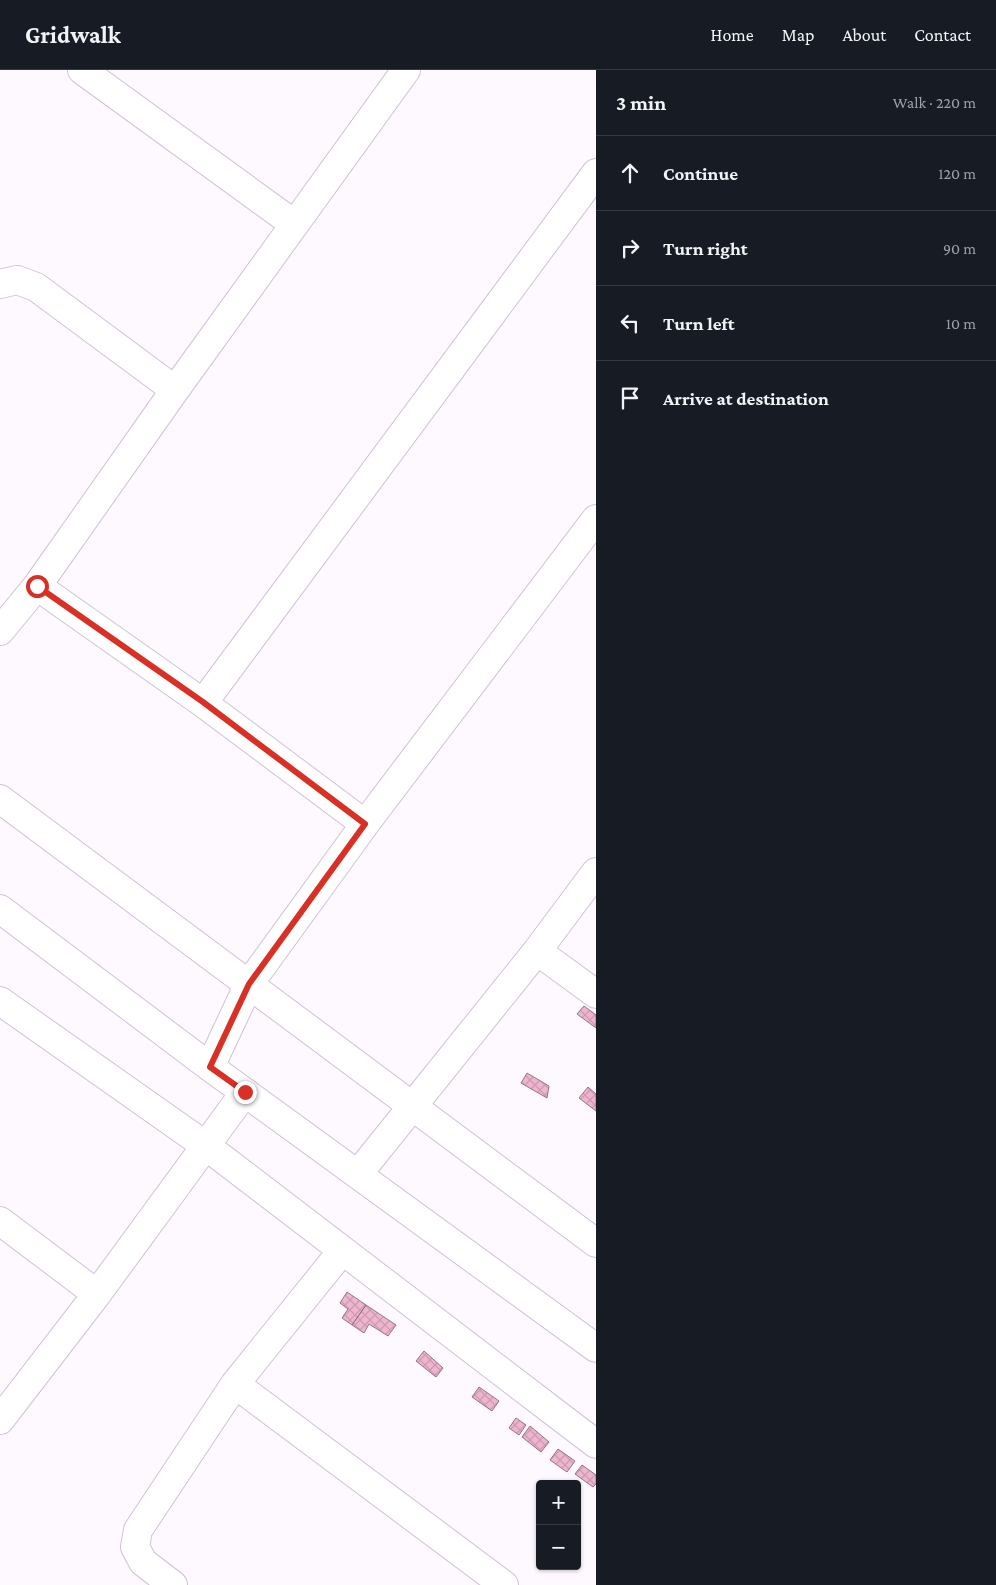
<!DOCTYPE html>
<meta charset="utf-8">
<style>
:root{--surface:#171b24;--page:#20242c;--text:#f1f3f6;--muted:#9ea1a6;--line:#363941}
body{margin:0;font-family:"Crimson Pro",serif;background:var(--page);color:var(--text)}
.controls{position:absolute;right:15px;bottom:15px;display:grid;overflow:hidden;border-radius:5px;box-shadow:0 1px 4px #0004}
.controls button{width:45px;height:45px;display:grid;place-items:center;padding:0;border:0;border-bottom:1px solid var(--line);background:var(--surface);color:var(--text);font:25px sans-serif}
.stop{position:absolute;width:15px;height:15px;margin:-11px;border:4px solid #d93025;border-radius:50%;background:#fff}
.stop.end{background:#d93025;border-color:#fff;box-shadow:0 1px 5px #0008}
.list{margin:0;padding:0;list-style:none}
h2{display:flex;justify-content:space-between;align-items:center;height:65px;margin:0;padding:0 20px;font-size:21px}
h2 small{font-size:16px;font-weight:400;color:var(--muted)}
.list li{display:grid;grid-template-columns:32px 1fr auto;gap:15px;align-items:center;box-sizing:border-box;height:75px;padding:0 20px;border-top:1px solid var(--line)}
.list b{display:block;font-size:19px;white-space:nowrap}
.list em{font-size:16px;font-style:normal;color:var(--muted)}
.icon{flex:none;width:28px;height:28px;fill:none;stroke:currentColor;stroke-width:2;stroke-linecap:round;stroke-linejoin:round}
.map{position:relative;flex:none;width:596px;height:1515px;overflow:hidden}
header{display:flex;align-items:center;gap:30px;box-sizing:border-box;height:70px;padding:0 25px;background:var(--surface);border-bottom:1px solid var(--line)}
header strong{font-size:24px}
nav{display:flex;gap:28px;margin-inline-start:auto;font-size:18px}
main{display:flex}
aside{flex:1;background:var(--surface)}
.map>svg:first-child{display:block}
.building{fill:url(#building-cross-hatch);stroke:#937683}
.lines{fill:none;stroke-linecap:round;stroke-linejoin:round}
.minor-casing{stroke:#d2c0d9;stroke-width:30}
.minor{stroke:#fff;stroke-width:28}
.route{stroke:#d93025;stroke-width:6}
</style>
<header>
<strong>Gridwalk</strong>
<nav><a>Home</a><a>Map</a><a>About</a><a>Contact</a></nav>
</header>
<main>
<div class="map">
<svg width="596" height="1515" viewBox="0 0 596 1515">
<defs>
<pattern id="building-cross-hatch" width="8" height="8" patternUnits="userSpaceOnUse" patternTransform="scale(1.25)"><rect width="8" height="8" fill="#efb5d0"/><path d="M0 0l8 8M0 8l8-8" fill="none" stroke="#cc9bb2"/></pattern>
</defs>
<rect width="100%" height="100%" fill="#fdf9fe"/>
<!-- building -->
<path class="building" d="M584,936l12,9v13l-19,-14z
M527,1003l22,13 -2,12 -26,-15z
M588,1017l8,7v17l-17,-13z
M347,1222l19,13 -14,20 -10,-7 6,-9 -8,-6z
M366,1235l30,20 -8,11 -19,-12 -5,9 -12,-8z
M424,1281l19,17 -7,9 -20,-16z
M479,1317l20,14 -7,10 -20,-14z
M516,1348l10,7 -7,10 -10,-7z
M530,1356l19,16 -8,10 -19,-15z
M558,1379l17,12 -8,11 -17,-12z
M582,1395l14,10v9l-3,3 -18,-13z"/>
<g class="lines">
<defs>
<path id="minor" d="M82,0l212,154
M596,103l-393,530 162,121 231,-305
M0,214l17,-4 19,7 139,103
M37,516l166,117
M0,561l37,-45 138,-196 231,-320
M0,729l596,444
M0,839l210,158 386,281
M537,881l59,43
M0,931l206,145 390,298
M210,997l39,-83 116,-160
M358,1104l179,-223 59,-79
M0,1151l97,73
M235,1314l269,201
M0,1350l97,-126 148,-202
M173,1515l-30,-23 -8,-15 3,-17 97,-146 107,-133"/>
</defs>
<!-- minor casing -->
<use href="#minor" class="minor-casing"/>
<!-- minor -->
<use href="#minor" class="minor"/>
</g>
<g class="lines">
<!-- route -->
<path class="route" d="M37,516l166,116 162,122 -116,160 -39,83 35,25"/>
</g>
</svg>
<div class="controls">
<button>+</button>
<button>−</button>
</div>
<div class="stop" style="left:37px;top:516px"></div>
<div class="stop end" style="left:245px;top:1022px"></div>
</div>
<aside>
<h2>3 min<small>Walk · 220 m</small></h2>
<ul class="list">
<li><svg class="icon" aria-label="ahead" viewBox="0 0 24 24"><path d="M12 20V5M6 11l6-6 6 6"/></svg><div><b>Continue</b></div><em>120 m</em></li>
<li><svg class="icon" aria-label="right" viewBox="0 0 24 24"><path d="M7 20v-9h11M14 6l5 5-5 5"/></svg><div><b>Turn right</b></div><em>90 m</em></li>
<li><svg class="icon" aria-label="left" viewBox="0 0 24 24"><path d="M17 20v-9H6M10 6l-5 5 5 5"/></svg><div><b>Turn left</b></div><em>10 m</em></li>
<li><svg class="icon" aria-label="arrive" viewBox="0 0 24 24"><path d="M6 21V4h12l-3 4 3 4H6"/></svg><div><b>Arrive at destination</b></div></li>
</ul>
</aside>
</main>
